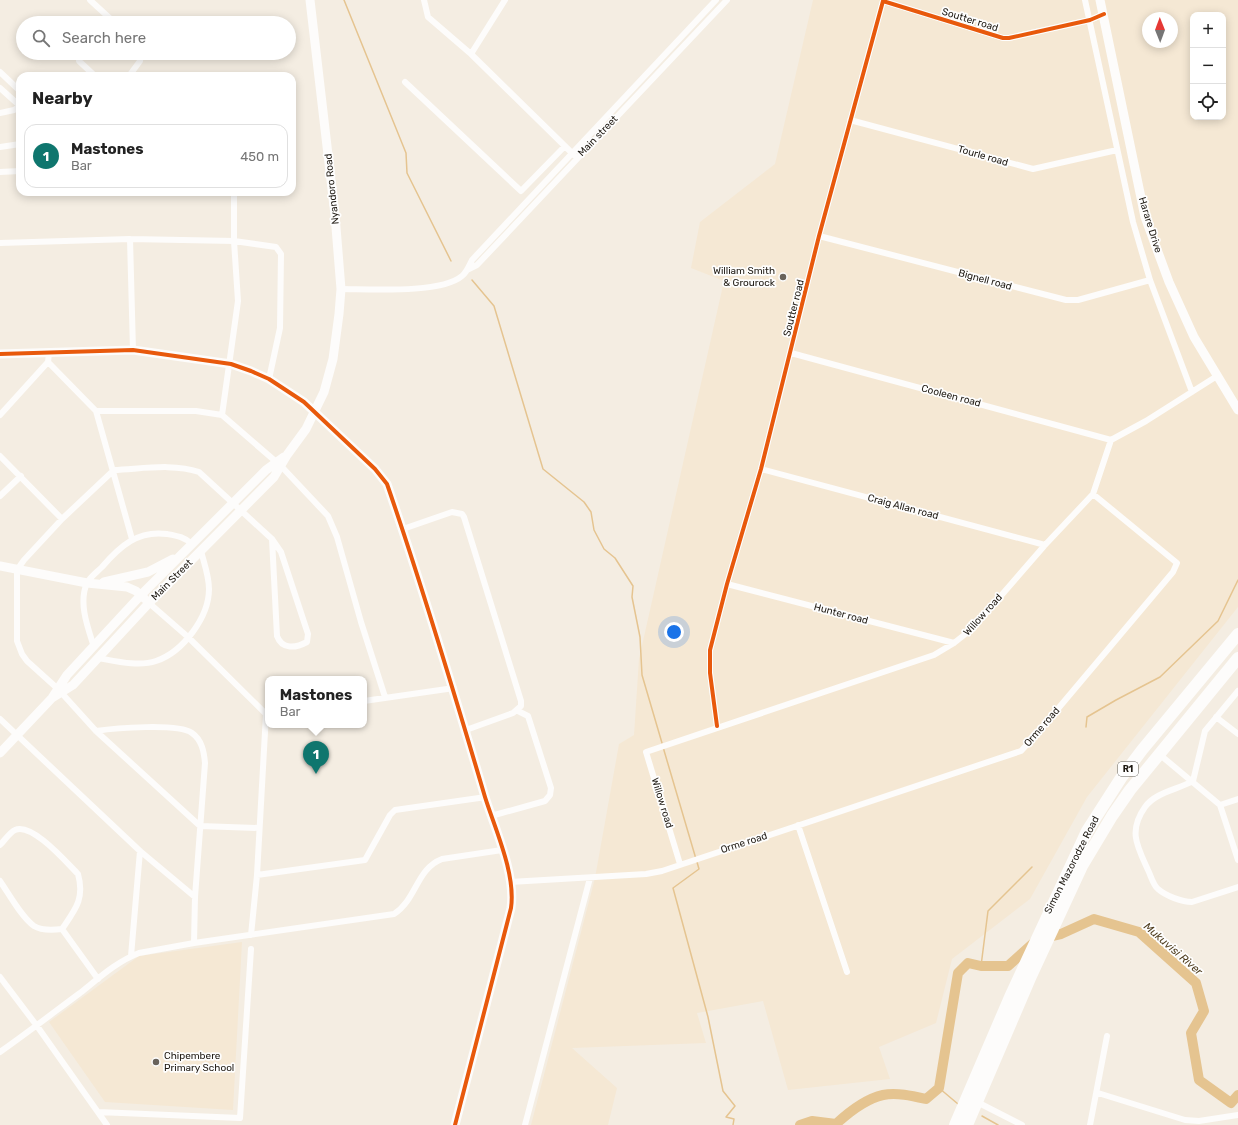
<!DOCTYPE html>
<meta charset="utf-8">
<style>
:root{--surface:#fff;--page:#f6f6f6;--text:#222;--muted:#767676;--line:#e0e0e0;--accent:#0f766e}
body{margin:0;font-family:Rubik,sans-serif;background:var(--page);color:var(--text)}
.controls{position:absolute;right:12px;top:12px;display:grid;overflow:hidden;border-radius:8px;box-shadow:0 2px 10px #0003}
.controls button{width:36px;height:36px;display:grid;place-items:center;padding:0;border:0;border-bottom:1px solid var(--line);background:var(--surface);color:var(--text);font:20px sans-serif}
.compass{position:absolute;left:1142px;top:12px;width:36px;height:36px;border-radius:50%;background:var(--surface);box-shadow:0 2px 10px #0003;rotate:359deg}
.you{position:absolute;left:674px;top:632px;width:14px;height:14px;margin:-10px;border:3px solid #fff;border-radius:50%;background:#1a73e8;box-shadow:0 0 0 6px #1a73e833}
.badge{display:grid;place-items:center;width:26px;height:26px;border-radius:50%;background:var(--accent);color:#fff;font-size:13px;font-weight:700}
.pin{position:absolute;translate:-50% -33px;filter:drop-shadow(0 1px 2px #0008)}
.pin::after{content:'';position:absolute;top:21px;width:14px;height:12px;background:inherit;clip-path:polygon(0 0,100% 0,50% 100%)}
.popup{position:absolute;left:265px;top:676px;width:102px;height:52px;box-sizing:border-box;display:grid;place-content:center;border-radius:8px;background:var(--surface);filter:drop-shadow(0 1px 3px #0005);font-size:13px;white-space:nowrap;color:var(--muted)}
.popup b{font-size:15px;color:var(--text)}
.popup::after{content:'';position:absolute;left:50%;top:100%;margin-left:-8px;border:8px solid transparent;border-top-color:var(--surface)}
.list{margin:0;padding:0;list-style:none}
h2{display:flex;justify-content:space-between;align-items:center;height:52px;margin:0;padding:0 16px;font-size:17px}
h2 small{font-size:13px;font-weight:400;color:var(--muted)}
.list li{display:grid;grid-template-columns:26px 1fr auto;gap:12px;align-items:center;box-sizing:border-box;height:64px;margin:0 8px 8px;padding:0 8px;border:1px solid var(--line);border-radius:12px}
.list b{display:block;font-size:15px;white-space:nowrap}
.list p{margin:0;font-size:13px;white-space:nowrap;color:var(--muted)}
.list em{font-size:13px;font-style:normal;color:var(--muted)}
.icon{flex:none;width:22px;height:22px;fill:none;stroke:currentColor;stroke-width:2;stroke-linecap:round;stroke-linejoin:round}
.map{position:relative;flex:none;width:1238px;height:1125px;overflow:hidden}
.search{position:absolute;background:var(--surface);box-shadow:0 2px 10px #0003;left:16px;top:16px;width:280px;height:44px;display:flex;align-items:center;gap:10px;box-sizing:border-box;padding:0 14px;border-radius:22px;color:var(--muted);font-size:15px}
.panel{position:absolute;background:var(--surface);box-shadow:0 2px 10px #0003;left:16px;top:72px;width:280px;height:124px;border-radius:12px}
.map>svg:first-child{display:block}
.built{fill:#f5e8d4;fill-rule:evenodd}
.lines{fill:none;stroke-linecap:round;stroke-linejoin:round}
.stream{stroke:#e5c490;stroke-width:1.5}
.river{stroke:#e5c490;stroke-width:10}
.street{stroke:#fdfcfb;stroke-width:6}
.secondary{stroke:#fdfcfb;stroke-width:9}
.highway{stroke:#fdfcfb;stroke-width:12}
.cycleway-casing{stroke:#fefefe;stroke-width:6}
.cycleway{stroke:#e8590c;stroke-width:4}
.poi-dot{fill:#69635b;stroke:#fefefe;stroke-width:1.5}
.labels{text-anchor:middle;dominant-baseline:central;stroke-width:3.5;stroke-linejoin:round;paint-order:stroke}
.shield{fill:#fefefe;stroke:#615e59;stroke-width:1}
.shield-label{font-size:9px;font-weight:bold;fill:#1e1912}
.street-label{font-size:10px;fill:#1e1912;stroke:#fefefe}
.poi-label{font-size:10px;fill:#1e1912;stroke:#fefefe;text-anchor:end}
.water-label{font-size:11px;font-style:italic;fill:#4e3c1d;stroke:#fefefe}
</style>
<div class="map">
<svg width="1238" height="1125" viewBox="0 0 1238 1125">
<rect width="100%" height="100%" fill="#f4ede2"/>
<!-- built -->
<path class="built" d="M813,0h425v607l-151,190 -57,102 -78,60 -16,64 -57,24 11,32 -102,11 -25,-89 -66,12 9,30 -134,5 45,40 -9,37h-77l64,-247 24,-134 15,-9 5,-76 85,-378 -33,-13 9,-46 75,-58zM1193,15h30v102h-30zM1148,18h24v24h-24z
M242,942l-9,168 -128,-8 -56,-80 90,-66z"/>
<g class="lines">
<!-- stream -->
<path class="stream" d="M344,0l62,153 1,20 44,88
M472,280l22,26 49,163 41,33 7,10 3,18 10,19 11,9 18,28 -1,11 8,40 2,38 20,68
M1086,727l1,-10 29,-17 44,-23 58,-56 20,-41
M663,747l33,112
M697,862l2,7 -26,19 35,129 15,74 12,15 -9,11 8,2 -1,6
M981,966l7,-55 44,-44
M939,1088l19,16
M982,1116l16,9"/>
<!-- river -->
<path class="river" d="M800,1125l12,-4 24,3c13,-12 29,-25 47,-29 13,-3 30,1 43,4l13,-11 19,-115 10,-10 13,3h27l30,-27 23,-5 33,-15 45,13 57,51 8,28 -13,22 8,47 32,23 7,-8"/>
<!-- street -->
<path class="street" d="M90,0l25,23
M424,0l4,17 43,37 103,101
M1085,0l48,222 17,58 42,112
M82,53l-3,8 16,15
M471,54l34,-54
M0,72l20,19
M129,76l11,-15 1,-8
M405,82l116,109 44,-45
M0,88l20,18
M0,113l14,-3 6,-4
M850,120l183,49 84,-19
M0,147l20,-3
M0,172l20,-1
M819,236l247,64h12l72,-20
M130,239l3,111
M0,243l130,-4 104,2 42,6 5,7 -1,74 -11,51
M467,270l10,-5 250,-265
M341,289c27,0 100,5 121,-13 5,-4 7,-10 10,-16l244,-260
M49,353l-1,9 48,49 36,128
M791,353l320,87
M96,411h100l26,4 59,51 47,50 9,21 24,85 24,75
M0,415l48,-53
M222,415l16,-114 -4,-60v-49
M0,456l62,63
M761,469l284,76
M0,496l21,-20
M403,529l49,-17 10,2 2,3 57,184v5l-8,7 -47,17
M727,584l227,59
M149,603l39,34 78,77h2
M94,647c-6,-19 -16,-44 -7,-64 3,-6 10,-11 15,-16 18,-21 36,-37 65,-33 11,2 17,3 25,10
M98,658c17,3 41,9 58,3 27,-9 53,-44 53,-72 0,-13 -5,-26 -8,-38
M1238,691l-33,40 -12,50c-16,9 -37,11 -48,26 -17,24 -8,39 3,63 3,6 5,15 10,19 8,7 24,13 34,13l46,-15
M364,701l90,-13
M1216,717l22,17
M0,719l140,132 55,46
M717,726l-7,-53v-23l17,-66 34,-115 58,-233 64,-235 120,37h6l81,-18 14,-6
M96,731c19,-3 82,-8 96,2 10,7 12,19 13,30l-10,134 -1,46
M1159,754l61,51 18,55
M1220,805l18,-6
M491,816l54,-15 5,-6 1,-7 -23,-72 -10,-5
M798,825l49,147
M259,828l-59,-2 -104,-95 -38,-42 -31,-28 -5,-7 -5,-13v-71l7,-10 38,-41 52,-49c27,-1 59,-7 85,2l73,67 9,13 27,82 -1,8c-11,6 -25,8 -30,-6l-5,-97
M0,845c4,-4 10,-13 15,-15 17,-8 52,33 63,44 7,25 -3,36 -16,55
M680,864l-34,-112 288,-97 20,-12 19,-15 72,-83 48,-51 18,-54 35,-19 71,-45
M257,875l108,-15 25,-45 5,-5 91,-13
M0,881c9,13 22,37 34,45 8,5 20,4 28,3
M510,882l136,-8 16,-3 359,-120 14,-15 138,-164 4,-9 -84,-69
M62,929l36,50
M251,935l6,-60 9,-161
M131,956l9,-105
M0,977l37,49 70,99
M0,1052c27,-19 53,-39 80,-59 19,-15 36,-31 59,-40l55,-10 200,-29c23,-15 22,-45 48,-55l60,-9
M1098,1093l87,27 14,1 39,-6
M977,1102l45,23
M98,1112l142,6 11,-169
M525,1125l65,-247
M1090,1125l17,-89"/>
<!-- secondary -->
<path class="secondary" d="M1100,0l45,217 24,65 25,55 44,73
M0,354l133,-4 98,14 20,7 18,8 35,23 71,67 12,15c36,104 67,208 98,313 10,32 31,77 26,111l-56,217
M0,566l87,17 40,4 9,4 9,8
M104,582l44,-10 25,-13
M52,698l21,-13 76,-82 125,-126 13,-22 19,-26 18,-37 9,-33 6,-45 2,-25 -6,-74 -25,-215
M0,753l52,-55 15,-23 74,-80 125,-125 18,-13"/>
<!-- highway -->
<path class="highway" d="M955,1125l55,-128 77,-166 34,-53 21,-28 96,-116
M967,1125l64,-149 51,-110 30,-50 18,-26 108,-132"/>
<defs>
<path id="cycleway" d="M0,354l133,-4 98,14 20,7 18,8 35,23 71,67 12,15c36,104 67,208 98,313 10,32 31,77 26,111l-56,217
M717,726l-7,-53v-23l17,-66 34,-115 58,-233 64,-235 120,37h6l81,-18 14,-6"/>
</defs>
<!-- cycleway casing -->
<use href="#cycleway" class="cycleway-casing"/>
<!-- cycleway -->
<use href="#cycleway" class="cycleway"/>
</g>
<!-- markers -->
<g class="poi-dot">
<circle cx="783" cy="277" r="4"/>
<circle cx="156" cy="1062" r="4"/>
</g>
<g class="labels">
<!-- shield labels -->
<rect class="shield" x="1118" y="762" width="20" height="14" rx="3"/>
<g class="shield-label">
<text x="1128" y="769">R1</text>
</g>
<!-- street labels -->
<g class="street-label">
<text transform="translate(970 20) rotate(17)">Soutter road</text>
<text transform="translate(598 136) rotate(-46)">Main street</text>
<text transform="translate(983 156) rotate(16)">Tourle road</text>
<text transform="translate(332 189) rotate(-96)">Nyandoro Road</text>
<text transform="translate(1150 225) rotate(73)">Harare Drive</text>
<text transform="translate(985 280) rotate(15)">Bignell road</text>
<text transform="translate(794 308) rotate(-76)">Soutter road</text>
<text transform="translate(951 396) rotate(15)">Cooleen road</text>
<text transform="translate(903 507) rotate(15)">Craig Allan road</text>
<text transform="translate(172 580) rotate(-45)">Main Street</text>
<text transform="translate(841 614) rotate(15)">Hunter road</text>
<text transform="translate(983 615) rotate(-48)">Willow road</text>
<text transform="translate(1042 727) rotate(-49)">Orme road</text>
<text transform="translate(662 803) rotate(73)">Willow road</text>
<text transform="translate(744 843) rotate(-18)">Orme road</text>
<text transform="translate(1072 865) rotate(-63)">Simon Mazorodze Road</text>
</g>
<!-- poi labels -->
<g class="poi-label">
<text x="775" y="271">William Smith<tspan x="775" dy="12">&amp; Grourock</tspan></text>
<text x="164" y="1056" text-anchor="start">Chipembere<tspan x="164" dy="12">Primary School</tspan></text>
</g>
<!-- water labels -->
<g class="water-label">
<text transform="translate(1173 949) rotate(41)">Mukuvisi River</text>
</g>
</g>
</svg>
<div class="controls">
<button>+</button>
<button>−</button>
<button><svg class="icon" aria-label="locate" viewBox="0 0 24 24"><circle cx="12" cy="12" r="6"/><path d="M12 2v4M12 18v4M2 12h4M18 12h4"/></svg></button>
</div>
<svg class="compass" viewBox="-18 -18 36 36"><path d="M0-13l5 13h-10z" fill="#e53935"/><path d="M0 13l5-13h-10z" fill="#767676"/></svg>
<div class="you"></div>
<div class="pin badge" style="left:316px;top:774px">1</div>
<div class="popup"><b>Mastones</b>Bar</div>
<div class="search"><svg class="icon" aria-label="search" viewBox="0 0 24 24"><circle cx="10" cy="10" r="6"/><path d="M15 15l6 6"/></svg>Search here</div>
<section class="panel">
<h2>Nearby<small></small></h2>
<ul class="list">
<li><span class="badge">1</span><div><b>Mastones</b><p>Bar</p></div><em>450 m</em></li>
</ul>
</section>
</div>
